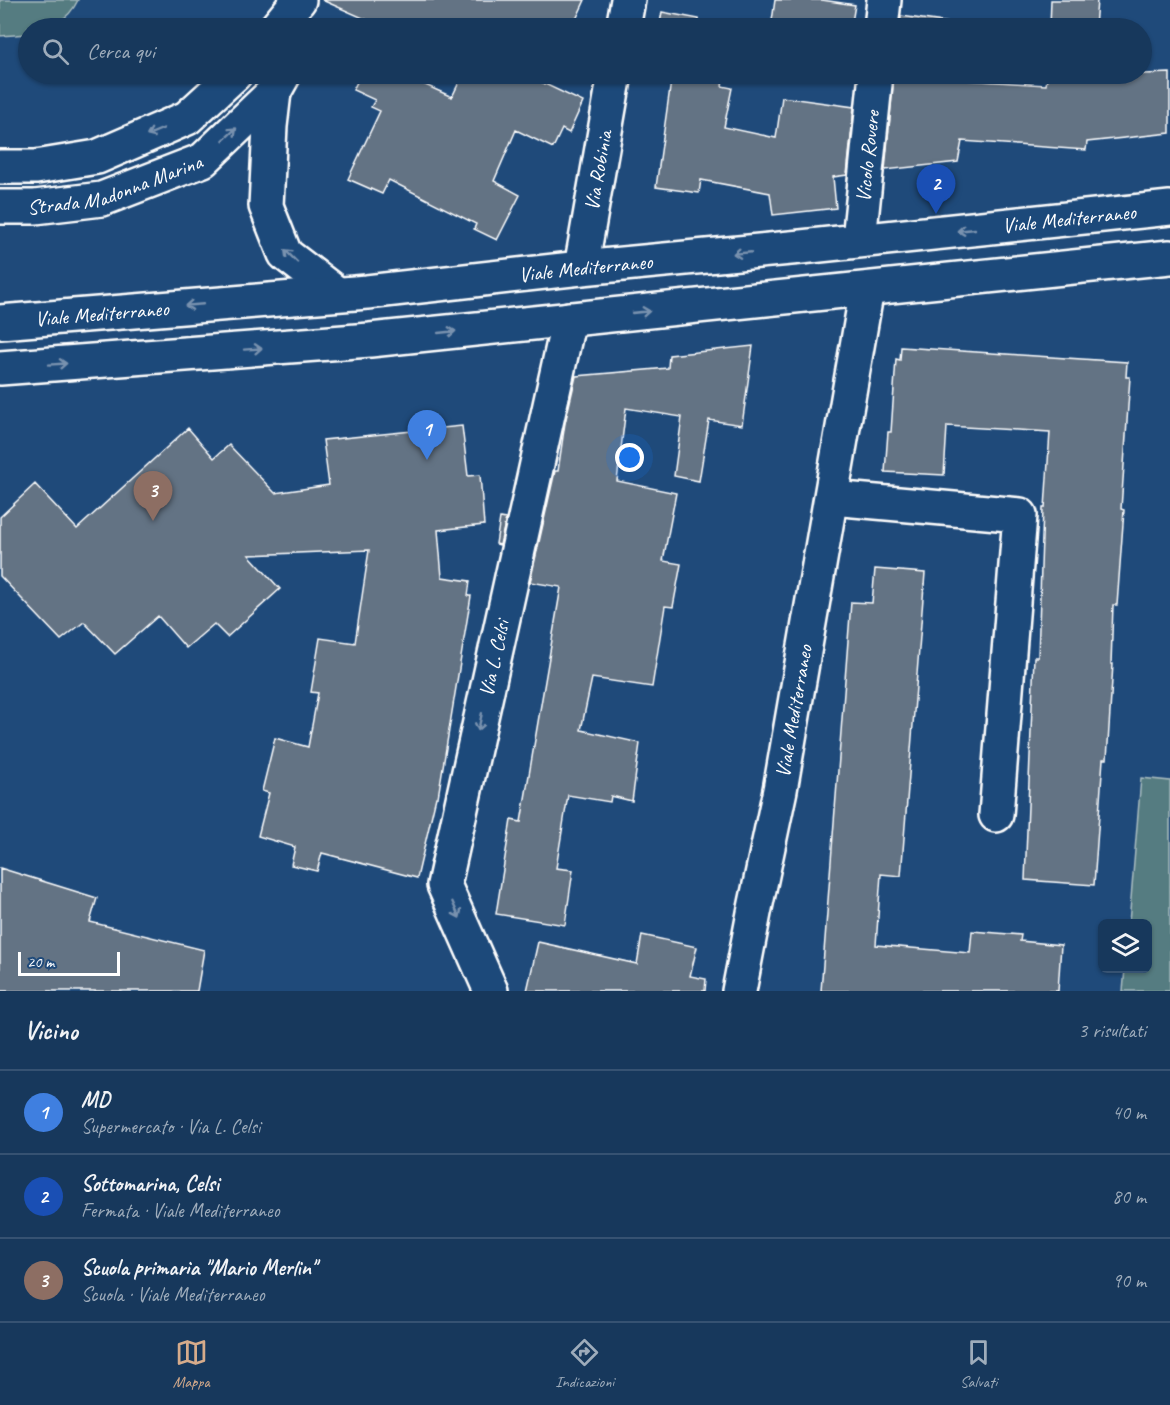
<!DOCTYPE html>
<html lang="it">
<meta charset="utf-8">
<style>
:root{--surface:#17385c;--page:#203f62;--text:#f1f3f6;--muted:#9eacbb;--line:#365272;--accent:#d6ab8b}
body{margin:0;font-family:Caveat,sans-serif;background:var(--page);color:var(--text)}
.controls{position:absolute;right:18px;bottom:18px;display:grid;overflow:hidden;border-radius:9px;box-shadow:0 2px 4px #0004}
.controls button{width:54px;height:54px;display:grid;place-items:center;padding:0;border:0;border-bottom:2px solid var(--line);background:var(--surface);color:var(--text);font:30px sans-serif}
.scale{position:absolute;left:18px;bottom:15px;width:102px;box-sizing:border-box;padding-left:6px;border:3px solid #fff;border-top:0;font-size:16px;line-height:21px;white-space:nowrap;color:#fff;-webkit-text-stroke:4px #1f4a7a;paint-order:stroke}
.you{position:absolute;left:630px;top:458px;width:21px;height:21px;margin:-15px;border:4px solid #fff;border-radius:50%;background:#1a73e8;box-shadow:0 0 0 9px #1a73e833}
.badge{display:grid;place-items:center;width:39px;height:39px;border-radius:50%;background:var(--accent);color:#fff;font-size:20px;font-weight:700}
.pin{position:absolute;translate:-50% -50px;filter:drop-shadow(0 2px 3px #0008)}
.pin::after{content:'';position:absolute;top:32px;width:21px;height:18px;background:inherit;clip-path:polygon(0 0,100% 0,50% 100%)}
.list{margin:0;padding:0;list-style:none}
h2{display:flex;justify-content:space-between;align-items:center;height:78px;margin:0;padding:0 24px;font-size:26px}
h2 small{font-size:20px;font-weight:400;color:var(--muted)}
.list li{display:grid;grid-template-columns:39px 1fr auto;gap:18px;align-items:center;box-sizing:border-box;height:84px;padding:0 24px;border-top:2px solid var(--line)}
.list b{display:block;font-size:22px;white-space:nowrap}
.list p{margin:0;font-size:20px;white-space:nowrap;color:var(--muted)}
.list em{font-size:20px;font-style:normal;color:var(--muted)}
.icon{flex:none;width:33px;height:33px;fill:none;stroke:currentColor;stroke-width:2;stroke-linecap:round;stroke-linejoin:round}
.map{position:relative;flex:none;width:1170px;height:991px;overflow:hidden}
.search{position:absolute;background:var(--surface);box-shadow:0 2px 4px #0004;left:18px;right:18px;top:18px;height:66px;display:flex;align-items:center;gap:15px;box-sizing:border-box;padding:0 21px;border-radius:33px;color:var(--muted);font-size:22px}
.sheet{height:330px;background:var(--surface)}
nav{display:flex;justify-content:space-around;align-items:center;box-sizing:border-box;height:84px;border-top:2px solid var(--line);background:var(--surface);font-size:16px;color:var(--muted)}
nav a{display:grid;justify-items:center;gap:3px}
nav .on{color:var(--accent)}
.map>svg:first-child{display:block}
.green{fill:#557b81;stroke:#aabdc0;stroke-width:1.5}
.building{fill:#647384;stroke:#fff;stroke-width:1.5}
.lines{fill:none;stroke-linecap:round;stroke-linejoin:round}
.street-casing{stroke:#fff;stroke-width:38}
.secondary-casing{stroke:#fff;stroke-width:38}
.street{stroke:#1f4a7a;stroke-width:33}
.secondary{stroke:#1f4a7a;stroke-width:33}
.oneway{stroke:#7992af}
.labels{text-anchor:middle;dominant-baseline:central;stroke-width:4.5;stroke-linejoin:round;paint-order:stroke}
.street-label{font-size:21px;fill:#fff;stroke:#1f4a7a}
</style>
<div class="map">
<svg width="1170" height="991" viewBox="0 0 1170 991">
<rect width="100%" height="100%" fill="#1f4a7a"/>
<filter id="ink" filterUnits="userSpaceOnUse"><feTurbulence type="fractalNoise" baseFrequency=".0167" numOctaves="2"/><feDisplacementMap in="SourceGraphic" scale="12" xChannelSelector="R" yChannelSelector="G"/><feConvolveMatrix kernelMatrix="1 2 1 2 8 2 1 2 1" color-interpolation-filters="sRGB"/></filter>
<g filter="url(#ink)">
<!-- green -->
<path class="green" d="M0,0h78c-10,21 -26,28 -50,28v6l-28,2z
M1141,778l29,3v210h-47l2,-22 23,-1v-44l-19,-1z"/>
<!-- building -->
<path class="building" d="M322,0h263l-13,28h-123l-16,-3 -1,3h-66l4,-7z
M775,0h47l33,5 -4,23h-80z
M1051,0h46l-2,28h-45z
M662,12l37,7 -1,6 18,3h-57z
M901,16l70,10v2h-71z
M1170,73v60l-83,9 -1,8 -124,-9 -4,21 -73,8 9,-96h71l-1,6 82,5 2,-11h44l-1,2z
M346,74h55l51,23 11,-23h61l59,28 -14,31 -7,-4 -9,19 -37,-18 -22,51 26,14 -23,45 -23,-11 2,-5 -87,-44 -7,14 -34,-15 32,-68 -9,-4 4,-7 -22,-10 5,-10z
M672,74h52l-2,12 10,2 -8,39 52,11 6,-41 72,10 -7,68 -14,2 3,31 -63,7 -3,-22 -69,-13 -2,13 -43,-6z
M753,346l-11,79 -33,-5 -10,61 -25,-5 8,-59 -56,-9 -9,73 59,12 -13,68 18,3 -8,43 -8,-1 -13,81 -60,-9 -11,52 59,13 -8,58 -21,-5 -1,6 -42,-7 -12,73 17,2 -8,55 -69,-11 15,-94 10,2 40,-235 -31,-5 25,-111h3l7,-48 11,-47 92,-8 1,-13z
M901,347l226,15 -1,15h4l-9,132 3,1 -7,95h-4l-2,59h2l-6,95h-4l-9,126 -69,-5 9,-223h4l5,-149h2l5,-76 -103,-6 -3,49 -59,-3 3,-40h3l5,-73 4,1z
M462,426l6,50 12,-1 4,50 -46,5 4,47 28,4 -2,15h3l-33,201h-2l-19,81 -95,-25 -5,18 -26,-6 4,-18 -37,-11 11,-43 -7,-2 13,-53 33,9 10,-54 -7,-1 9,-54 35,5 14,-93 -120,5 31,34 -53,48 -13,-13 -28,24 -28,-32 -43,38 -31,-32 -23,18 -61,-64v-59l35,-33 42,45 111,-101 26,30 15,-13 46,48 54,-8 -6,-45z
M500,518l6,1 -6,26 -4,-1z
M875,569l50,4 -24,303 -20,-2 -5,71 94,8 2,-22 49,4 -1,6 41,4 -3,46h-237l30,-389 21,1z
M0,868l97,30 -7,24 114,28 -7,41h-197z
M642,935l55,12 -7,29 16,3 -1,12h-178l11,-49 99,22z"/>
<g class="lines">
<defs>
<g id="street">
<path d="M623,28l5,-28"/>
<path d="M881,28l3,-28"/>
<path id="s1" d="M859,240l17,-166"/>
<path id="s2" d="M581,268l34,-194"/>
<path d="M832,498l188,17 -24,300"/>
<path id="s3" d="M491,991l-47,-106 125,-566"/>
<path id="s4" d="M739,991l15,-78 26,-123 87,-501"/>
</g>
<g id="secondary">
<path d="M276,28l23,-28"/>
<path d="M274,92l-4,34 -4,80 19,48 51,39"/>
<path d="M0,167h36l61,-10 90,-39 48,-44"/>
<path id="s5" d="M0,207h35l67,-8 101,-39 71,-68 10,-18"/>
<path id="s6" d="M0,322l367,-30 214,-24 220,-21 369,-39"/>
<path d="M0,368l370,-28 800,-83"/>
</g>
</defs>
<!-- street casing -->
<use href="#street" class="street-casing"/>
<!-- secondary casing -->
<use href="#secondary" class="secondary-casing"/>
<!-- street -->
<use href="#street" class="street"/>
<!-- secondary -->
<use href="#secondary" class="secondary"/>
</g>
<!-- one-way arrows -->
<defs><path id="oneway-shaft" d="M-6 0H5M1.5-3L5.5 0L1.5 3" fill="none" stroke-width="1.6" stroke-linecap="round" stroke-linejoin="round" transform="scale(1.5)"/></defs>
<g class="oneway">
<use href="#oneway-shaft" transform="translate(155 132) rotate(157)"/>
<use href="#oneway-shaft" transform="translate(230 134) rotate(-43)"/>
<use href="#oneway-shaft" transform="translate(966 230) rotate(174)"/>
<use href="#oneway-shaft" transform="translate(742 253) rotate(175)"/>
<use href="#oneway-shaft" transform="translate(291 256) rotate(-135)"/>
<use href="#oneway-shaft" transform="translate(194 305) rotate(175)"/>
<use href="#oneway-shaft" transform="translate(641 312) rotate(-6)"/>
<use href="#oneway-shaft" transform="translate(447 332) rotate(-6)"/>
<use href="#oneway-shaft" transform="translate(253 349) rotate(-4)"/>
<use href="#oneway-shaft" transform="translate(58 364) rotate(-4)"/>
<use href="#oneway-shaft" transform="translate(480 722) rotate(102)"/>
<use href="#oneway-shaft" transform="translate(456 910) rotate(66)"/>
</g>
</g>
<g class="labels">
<!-- street labels -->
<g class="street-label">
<text stroke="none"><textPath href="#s1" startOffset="84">Vicolo Rovere</textPath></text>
<text stroke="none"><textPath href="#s2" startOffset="99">Via Robinia</textPath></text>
<text stroke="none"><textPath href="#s5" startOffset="118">Strada Madonna Marina</textPath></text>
<text stroke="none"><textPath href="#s6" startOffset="1074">Viale Mediterraneo</textPath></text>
<text stroke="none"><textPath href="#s6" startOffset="588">Viale Mediterraneo</textPath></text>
<text stroke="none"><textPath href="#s6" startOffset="102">Viale Mediterraneo</textPath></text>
<text stroke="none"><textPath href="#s3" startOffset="348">Via L. Celsi</textPath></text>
<text stroke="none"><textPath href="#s4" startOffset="285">Viale Mediterraneo</textPath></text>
</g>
</g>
</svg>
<div class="controls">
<button><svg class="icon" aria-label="layers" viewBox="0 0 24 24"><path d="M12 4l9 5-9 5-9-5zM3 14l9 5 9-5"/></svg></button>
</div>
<div class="scale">20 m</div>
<div class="you"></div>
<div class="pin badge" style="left:427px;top:460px;background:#3f7fe0">1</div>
<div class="pin badge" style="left:936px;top:214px;background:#1a4fb4">2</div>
<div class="pin badge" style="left:153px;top:521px;background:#8d6e63">3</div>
<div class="search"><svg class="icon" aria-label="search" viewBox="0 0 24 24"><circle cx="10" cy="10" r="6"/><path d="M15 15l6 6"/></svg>Cerca qui</div>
</div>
<section class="sheet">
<h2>Vicino<small>3 risultati</small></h2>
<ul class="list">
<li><span class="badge" style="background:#3f7fe0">1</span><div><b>MD</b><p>Supermercato · Via L. Celsi</p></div><em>40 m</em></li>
<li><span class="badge" style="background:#1a4fb4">2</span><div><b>Sottomarina, Celsi</b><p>Fermata · Viale Mediterraneo</p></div><em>80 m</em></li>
<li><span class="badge" style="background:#8d6e63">3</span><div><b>Scuola primaria &quot;Mario Merlin&quot;</b><p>Scuola · Viale Mediterraneo</p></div><em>90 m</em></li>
</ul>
</section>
<nav>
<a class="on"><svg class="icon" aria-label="map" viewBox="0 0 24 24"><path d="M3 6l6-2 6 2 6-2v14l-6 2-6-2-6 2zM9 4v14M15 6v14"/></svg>Mappa</a>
<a><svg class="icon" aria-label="directions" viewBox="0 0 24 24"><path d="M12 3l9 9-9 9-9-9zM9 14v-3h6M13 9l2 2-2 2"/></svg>Indicazioni</a>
<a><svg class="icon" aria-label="saved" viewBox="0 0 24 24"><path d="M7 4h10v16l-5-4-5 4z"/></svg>Salvati</a>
</nav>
